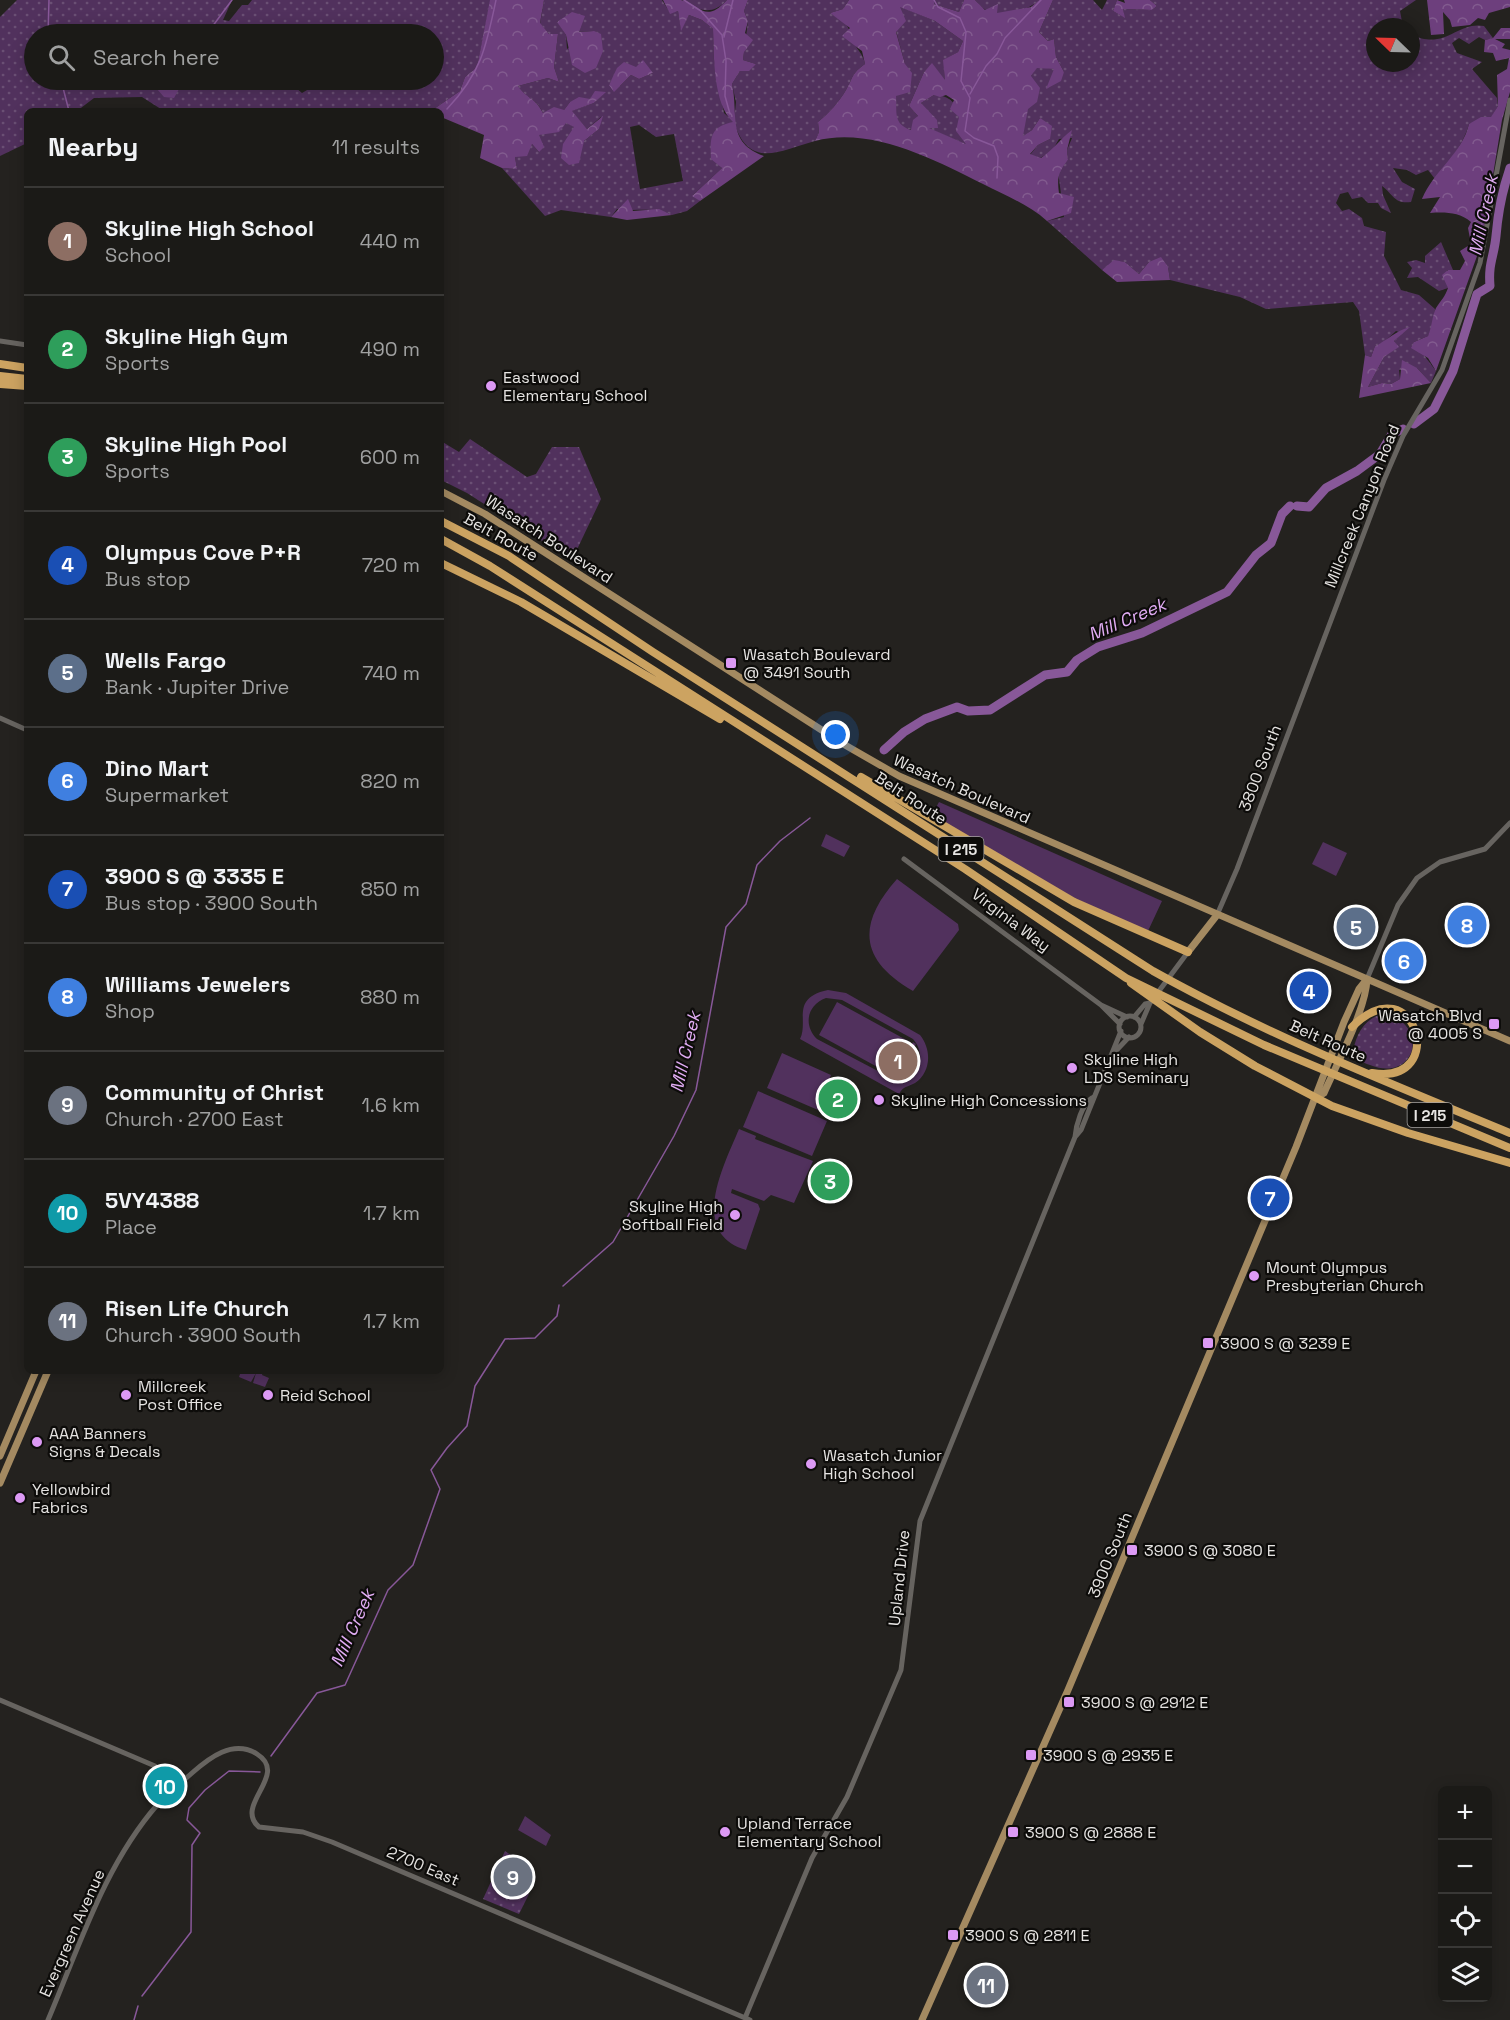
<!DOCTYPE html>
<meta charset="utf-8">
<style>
:root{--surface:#1b1a17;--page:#282724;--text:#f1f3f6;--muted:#a0a1a1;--line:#393836;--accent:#dc99f4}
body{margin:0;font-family:"Space Grotesk",sans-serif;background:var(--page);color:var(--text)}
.controls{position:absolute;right:18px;bottom:18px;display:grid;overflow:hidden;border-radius:9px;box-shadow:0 3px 15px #0003}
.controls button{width:54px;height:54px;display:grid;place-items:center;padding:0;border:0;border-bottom:2px solid var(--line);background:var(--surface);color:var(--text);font:30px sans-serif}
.compass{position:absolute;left:1366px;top:18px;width:54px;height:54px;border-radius:50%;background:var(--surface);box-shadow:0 3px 15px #0003;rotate:293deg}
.you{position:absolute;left:836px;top:735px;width:21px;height:21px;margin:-15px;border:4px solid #fff;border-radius:50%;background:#1a73e8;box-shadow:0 0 0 9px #1a73e833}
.badge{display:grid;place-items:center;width:39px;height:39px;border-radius:50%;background:var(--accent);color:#fff;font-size:20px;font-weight:700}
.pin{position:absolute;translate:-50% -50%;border:3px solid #fff;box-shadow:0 2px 6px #0006}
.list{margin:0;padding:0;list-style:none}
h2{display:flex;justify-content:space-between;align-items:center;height:78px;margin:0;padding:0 24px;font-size:26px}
h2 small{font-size:20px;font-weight:400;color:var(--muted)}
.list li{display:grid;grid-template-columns:39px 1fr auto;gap:18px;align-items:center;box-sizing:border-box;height:108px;padding:0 24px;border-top:2px solid var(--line)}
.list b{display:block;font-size:22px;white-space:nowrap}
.list p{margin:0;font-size:20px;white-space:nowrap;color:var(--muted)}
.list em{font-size:20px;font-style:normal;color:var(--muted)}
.icon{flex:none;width:33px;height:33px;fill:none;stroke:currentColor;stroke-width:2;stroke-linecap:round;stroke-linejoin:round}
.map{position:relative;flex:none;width:1510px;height:2020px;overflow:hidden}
.search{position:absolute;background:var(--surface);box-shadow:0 3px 15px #0003;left:24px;top:24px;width:420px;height:66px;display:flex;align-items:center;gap:15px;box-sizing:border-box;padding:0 21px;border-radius:33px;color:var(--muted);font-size:22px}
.panel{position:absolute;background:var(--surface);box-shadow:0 3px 15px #0003;left:24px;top:108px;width:420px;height:1266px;border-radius:9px}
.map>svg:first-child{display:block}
.grass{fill:url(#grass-dots);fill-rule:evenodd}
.forest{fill:url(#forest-crowns);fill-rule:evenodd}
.park{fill:#51315d;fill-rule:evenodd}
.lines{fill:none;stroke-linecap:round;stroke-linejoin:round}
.stream{stroke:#885899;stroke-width:1.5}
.river{stroke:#885899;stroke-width:9}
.minor{stroke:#676460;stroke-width:5}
.major{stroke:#a48a61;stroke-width:7}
.highway{stroke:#cca361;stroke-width:8}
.poi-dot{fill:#dc99f4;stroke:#0d0c0a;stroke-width:2}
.labels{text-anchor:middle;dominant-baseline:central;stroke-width:4.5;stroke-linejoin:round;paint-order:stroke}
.shield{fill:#0d0c0a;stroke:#a5a3a1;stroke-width:1.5}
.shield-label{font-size:15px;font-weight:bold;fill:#e6e4e2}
.poi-label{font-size:16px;fill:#e6e4e2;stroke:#0d0c0a;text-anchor:start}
.street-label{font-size:16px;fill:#e6e4e2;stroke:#0d0c0a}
.water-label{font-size:18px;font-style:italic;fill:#e1acf4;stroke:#0d0c0a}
</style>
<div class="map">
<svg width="1510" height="2020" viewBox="0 0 1510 2020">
<defs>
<pattern id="grass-dots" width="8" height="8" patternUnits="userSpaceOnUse" patternTransform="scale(1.5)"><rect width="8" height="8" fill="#51315d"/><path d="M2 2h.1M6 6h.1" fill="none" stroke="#6a4f74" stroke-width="1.8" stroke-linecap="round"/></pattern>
<pattern id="forest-crowns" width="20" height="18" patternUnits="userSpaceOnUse" patternTransform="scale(1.5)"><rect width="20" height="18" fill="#6d3f7d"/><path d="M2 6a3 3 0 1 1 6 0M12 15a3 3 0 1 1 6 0" fill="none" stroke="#825b8f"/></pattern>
</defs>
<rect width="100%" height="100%" fill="#24221f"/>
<!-- grass -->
<path class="grass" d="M17,0h215l-9,20 6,1 13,-16h6l4,-5h238v3l-13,64 -12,10 -5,14 -29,20h-267l-22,-14 -48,1 -17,13h-50v32l-27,13v-139zM224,26l5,2 -3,6h76l-2,-7h18l12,7h104v46h-118l3,3 -17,10 -7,-6 10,-7h-271v-46h184z
M544,0h118l8,13 8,-2 3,18 8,-14 13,5 11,9 1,31 10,53 10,9 2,-20 -4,-18 8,-13 16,-7 -13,-4 5,-39 -4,-10 4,-11h101l-6,9 -13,4c20,13 16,9 24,30 4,8 9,11 11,21 -14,10 -11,12 -19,26 -7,12 -17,23 -28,32l1,10 -4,9c-36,10 -66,29 -81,-19l-17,40 5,6 -29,27 7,6 -13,10 -15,4c-18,-9 -36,-3 -55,-6l-6,8 -50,-7 -16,6 -43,-48 15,1 -2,-12 17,-13 7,8v-17l26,-13 10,5 9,14 15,-12 2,-12 -14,12 -16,-18 23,-8 11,-11 -15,7 -20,3 -6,8 -21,3c-8,-17 -16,-13 -25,-27l30,-8 11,4 -5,-15 4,-33h-9l-9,-10zM557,21l21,11 16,-1 -27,18 -1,-14zM636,67l17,6 -14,6 -8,-4 -11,11 -11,-1 4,-7zM639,125l17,12 18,-3 9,47 -43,8 -10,-62z
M682,0h45c-15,16 -28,11 -45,0z
M934,0h30l-5,12 -25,-8z
M975,0h64c-11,11 -38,18 -53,10 -4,-2 -8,-7 -11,-10z
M1053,0h40l9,10 5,-10h10l-4,11 11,6 -1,-8 29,1 5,-4 -7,-6h266l-16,11 3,16h-28v36h36v-29c33,18 46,-13 73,-8l9,12 -8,2 -6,-3 -10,7 -10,-6 -7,5 5,10 25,9 -10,7 25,29 1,8 -7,12 -22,6c-5,19 -21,40 -34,55l-7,-9 -12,5 -9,-5 -14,-2 9,14 13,7 -4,13c-17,2 -17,-7 -29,-16l1,9 8,18 -10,-5 -3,-5h-10l-6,-6 -10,2 -4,-7 -8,2 -4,9 6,8 7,-2 13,9 2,8 22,6 -2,24 17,34 18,5 16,14 -1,16 -6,11 -14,6 22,29 -5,12 -14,-15 -18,2 1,9 -9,5 -9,-1 -14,4 16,-30 14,-10 -4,-6 8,-8 -6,-2 -12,11 -9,4 -4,11 -6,-2 -6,-44 -6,-9 -87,7 -26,-12 -70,-17 -2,-13 -19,-5 -10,12 -14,-12 -10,-1 -13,9 -55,-49 17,-4 -6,-46 10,-11 -1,-10 5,-12 -13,1 -7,12 -12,7 -10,-3 8,-10 12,-6 -10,-21 -8,12 -10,7 9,-61 6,-9 18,2 -8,19 17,-16 -8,-15 -2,-18 -6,2 -9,-9z
M899,6l36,15 28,20 -5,11 -14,8 1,21 -13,-17 -8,8 -15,34 9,10 -6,14 -11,-3 -5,-7v-24l9,-32 -9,-33z
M934,95c28,0 27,28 34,50l-41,-17 2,-14 -8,-11z
M1441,242l12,28h-6l1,18 -9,3 -21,-14 -11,1 5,-10 -5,-6 9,-2 9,3v-7z
M470,439l57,38 9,-3 16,-27h27l22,52 -29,61 -105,-67 -26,-13v-39l18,11z
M1385,1013c47,14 29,70 -15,52 -9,-3 -12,-5 -17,-14 4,-19 12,-33 32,-38z
M505,1851l27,19 -2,3 -18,-12 -13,20 15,11 6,-3 9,5 -10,20 -36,-15z"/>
<!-- forest -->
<path class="forest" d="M490,0h54l-4,23 9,11h9l-4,33 5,15 -11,-4 -30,8c9,13 17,11 25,27l11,-6 10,3 6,-8 9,-5 11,2 5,-8 11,1 -12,11 -22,8 15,18 16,-13 -4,13 -15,12 -5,22 -10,2 -8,-7 2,-14 11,-17 -8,-4 -7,9 -20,3 5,12 -5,5 -7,-8 -5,12 -12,1 2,12 -15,-1 -22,-10 4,-23 -43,-18v-6h-10l29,-20 5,-14 12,-10z
M663,0c4,0 13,0 18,0 20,5 24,24 46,0h21l-4,11 4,10 -3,12 8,7 -9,12 -1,8 13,4 -7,7h-9l-8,13c7,32 -6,58 32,72l-64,45 -8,-5 30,-28 -11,-9c-1,-22 -1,-32 22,-37 -20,-18 -19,-66 -20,-93l-11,-9 -13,-5 -8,16 -3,-20 -8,3z
M849,0h85v4l25,8 5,-12h11l10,10 13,-6 -1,9 34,-6 8,-7h14l-14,32 9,9 6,-2 2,18 8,15 -3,9 -15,8 8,-20 -17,-1 -6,8 9,12 -3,14 -9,7 -5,27 9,-6 8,-12 12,8 -2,13 -12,6 -8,9 11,4c12,-8 19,-19 31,-28l-5,20 1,10c-10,12 -11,18 -9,33l15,4 -3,16 -24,8c-19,-17 -41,-25 -64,-37 -48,-24 -112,-58 -168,-43l4,-9 -1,-10c11,-9 21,-20 28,-32 8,-14 5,-16 19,-26l-3,-13 -20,-15 8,-8 -20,-15 13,-4zM900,7l35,14 28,20 -5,11 -15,8 2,20 -13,-17 -8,9 -15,34 9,10 -5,4 -2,10c-18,-6 -14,-17 -15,-34l14,-4 2,-19 -7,-9 -9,-32 10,-11zM934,95l6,2 6,-2 8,5 -4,9 9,8 -3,14 10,13 -37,-16h9l-1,-8 -16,-17z
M1117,0l8,3 -1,-3h26l7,6 -5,4 -29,-1 2,9 -12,-7z
M1427,0h83v7l-21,6 -4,7 -7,-2 -8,7 -18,2 -2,-7 -7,-8 1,22 -13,1z
M572,12l13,4 -6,16 15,-1 7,3 2,17 -7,17 -11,5 -13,-8 -6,-30 -9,-13z
M1501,28h9v11h-15l10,5 -3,4 8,2v42l-8,28 -20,122 -46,129 -8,-13 -17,-10 3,-6 14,-6c4,-9 4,-20 8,-28 5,-8 9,-11 12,-20l-6,-13 6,-5h12l5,-9 -5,-10 11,-7 -3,-16 3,-6c-12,-10 -26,-10 -41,-9l10,-16 -18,2c12,-29 40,-45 47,-75l12,-7h10l7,-11 -1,-31 10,-6 2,-11 -13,3 -3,-8 -9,-1 1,-12 8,-2z
M643,60l10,13 -14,6 -8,-4 -17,17 -5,-7 8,-17 7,-6 12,5z
M176,81l3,8 -5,9 -10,-1 -7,-8 7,-5z
M628,199l5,12 26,-2 13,6 -45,5 -16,-3z
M1161,257l7,10 2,13 -53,2 -15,-12 12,-10 11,2 14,12 10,-12z
M1410,327l-16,14 5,6 -15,10 -16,30 14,-4 9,1 9,-5 2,-19 15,8 14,15 -72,15 6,-43 6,2 4,-11c13,-6 20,-15 35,-19z"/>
<!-- park -->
<path class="park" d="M939,802l223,99 -14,30 -72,-32 -144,-84z
M826,834l24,12 -6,11 -23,-11z
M1323,842l24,11 -11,23 -24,-12z
M897,879l61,45 1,6 -46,61c-54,-31 -56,-67 -16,-112z
M828,990l18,3 74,42c12,15 11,37 -5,48 -7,4 -12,3 -16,11l-99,-55c9,-18 -10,-41 28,-49zM826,998l16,2 71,39c14,16 7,40 -16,41l19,-36 -3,-2 -20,36 2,2 -78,-41c-14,-14 -10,-34 9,-41z
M837,1002l73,40 -18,33 -73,-40z
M782,1053l49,22 -13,35 -51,-22z
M758,1091l69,30 -15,35 -69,-29z
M739,1129l17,7 -1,3 58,22 -19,42 -23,-8 -7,6 -32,-12 -1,4 27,11 2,5 -14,41c-58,-17 -22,-85 -7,-121z
M241,1371h22l-1,4 7,3 -4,9 -12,-4 3,-10 -5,9 -12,-5z
M525,1816l26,19 -5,11 -28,-16z"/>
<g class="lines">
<!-- stream -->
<path class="stream" d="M684,0l17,11 21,24 4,26 -1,35 5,18
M934,0l4,7 22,11 6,14 -5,49 9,17 -5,33 9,7 20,8 4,11 -1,21
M212,27l20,-27
M48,34l1,-34
M724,37l9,-37
M61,80l8,31
M970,94l16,-28 11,-12 8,-16 36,-38
M447,109c34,-36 39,-61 49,-109
M563,1286l50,-44 61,-106 22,-46 30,-163 20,-23 11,-39 23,-24 30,-23
M271,1756l46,-63 28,-8 43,-95 25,-25 27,-76 -9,-19 16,-22 20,-22 8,-40 30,-47 30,-1 22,-22 2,-11
M142,1996l49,-64 1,-87 8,-12 -13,-13 2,-12 16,-18 24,-19 31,1
M134,2020l4,-14"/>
<!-- river -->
<path class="river" d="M1414,424l20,-15 19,-38 24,-77 13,-8c-2,-23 4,-29 6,-50 2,-24 6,-45 14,-68
M1297,506l12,1 17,-19 31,-17 23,-17 12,-20 11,-5
M884,750l20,-18 21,-13 32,-12 11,4 22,-1 55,-35 22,-3 10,-12 21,-13 44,-14 85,-41 29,-37 15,-12 11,-29 8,-8"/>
<!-- minor -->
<path class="minor" d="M0,341l27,4
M0,718l27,12
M904,859l197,146 26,12
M1217,915l20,-46 147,-389 19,-44 39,-66 38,-107 30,-163
M1367,979l31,-74 19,-27 23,-16 45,-13 25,-26
M1101,1005l19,19
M1119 1027a11 11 0 1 1 22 0a11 11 0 1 1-22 0Z
M1134,1017l11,-13 5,-1
M1141,1024l9,-21 38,-51
M1113,1054l16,-17
M1076,1136l5,-6 40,-99
M0,1700l155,66 1,18 8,13
M745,2018l67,-160 35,-61 54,-127 19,-149 155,-384c1,-12 7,-33 17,-39
M48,2020c31,-73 57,-156 110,-216 9,-12 23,-21 34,-31 17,-15 41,-34 65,-19 33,21 -24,51 2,73l44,5 29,10 418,178"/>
<!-- major -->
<path class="major" d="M441,491l44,23 360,231 54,31 611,265
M1188,952l29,-37
M1316,1098l8,-5c13,-30 42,-83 43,-114
M0,1456l36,-85
M0,1483l48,-112
M922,2020l146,-330 228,-543 48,-125 15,-33 8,-10"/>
<!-- highway -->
<path class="highway" d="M0,364l27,4
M0,376l27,3
M0,384l27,2
M441,521l68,35 144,96 500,319c114,64 236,112 357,162
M441,539l49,27 475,303 161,109 138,67 246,103
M441,563l80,39 199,117
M861,777l213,125 114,50
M1131,983l69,49 55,34 77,40 76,27 102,30
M1352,1027c64,-64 98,59 20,46"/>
</g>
<!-- markers -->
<g class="poi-dot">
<circle cx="491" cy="386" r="6"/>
<rect x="725" y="657" width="12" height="12" rx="3"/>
<rect x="1488" y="1018" width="12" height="12" rx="3"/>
<circle cx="1072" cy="1068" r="6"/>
<circle cx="879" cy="1100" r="6"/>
<circle cx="735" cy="1215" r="6"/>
<circle cx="1254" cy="1276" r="6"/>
<rect x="1202" y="1337" width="12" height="12" rx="3"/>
<circle cx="126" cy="1395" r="6"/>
<circle cx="268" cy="1395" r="6"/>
<circle cx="37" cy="1442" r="6"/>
<circle cx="811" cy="1464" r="6"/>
<circle cx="20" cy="1498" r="6"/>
<rect x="1126" y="1544" width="12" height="12" rx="3"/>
<rect x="1063" y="1696" width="12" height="12" rx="3"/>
<rect x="1025" y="1749" width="12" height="12" rx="3"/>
<circle cx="725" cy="1832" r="6"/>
<rect x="1007" y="1826" width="12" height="12" rx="3"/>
<rect x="947" y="1929" width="12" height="12" rx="3"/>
</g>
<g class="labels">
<!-- shield labels -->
<g class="shield">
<rect x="938.5" y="837" width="45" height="24" rx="4.5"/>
<rect x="1407.5" y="1103" width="45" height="24" rx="4.5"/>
</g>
<g class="shield-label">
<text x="961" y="849">I 215</text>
<text x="1430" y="1115">I 215</text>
</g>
<!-- poi labels -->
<g class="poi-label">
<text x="503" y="377">Eastwood<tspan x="503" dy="18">Elementary School</tspan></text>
<text x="743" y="654">Wasatch Boulevard<tspan x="743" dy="18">@ 3491 South</tspan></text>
<text x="1482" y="1015" text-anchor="end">Wasatch Blvd<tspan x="1482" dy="18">@ 4005 S</tspan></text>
<text x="1084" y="1059">Skyline High<tspan x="1084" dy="18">LDS Seminary</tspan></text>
<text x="891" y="1100">Skyline High Concessions</text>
<text x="723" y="1206" text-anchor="end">Skyline High<tspan x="723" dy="18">Softball Field</tspan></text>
<text x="1266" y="1267">Mount Olympus<tspan x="1266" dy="18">Presbyterian Church</tspan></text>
<text x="1220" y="1343">3900 S @ 3239 E</text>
<text x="138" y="1386">Millcreek<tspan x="138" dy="18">Post Office</tspan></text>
<text x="280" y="1395">Reid School</text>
<text x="49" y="1433">AAA Banners<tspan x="49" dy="18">Signs &amp; Decals</tspan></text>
<text x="823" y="1455">Wasatch Junior<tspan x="823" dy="18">High School</tspan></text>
<text x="32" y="1489">Yellowbird<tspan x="32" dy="18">Fabrics</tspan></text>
<text x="1144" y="1550">3900 S @ 3080 E</text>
<text x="1081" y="1702">3900 S @ 2912 E</text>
<text x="1043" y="1755">3900 S @ 2935 E</text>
<text x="737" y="1823">Upland Terrace<tspan x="737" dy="18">Elementary School</tspan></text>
<text x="1025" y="1832">3900 S @ 2888 E</text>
<text x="965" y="1935">3900 S @ 2811 E</text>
</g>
<!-- street labels -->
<g class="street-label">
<text transform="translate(1362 506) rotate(-68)">Millcreek Canyon Road</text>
<text transform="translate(501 537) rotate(29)">Belt Route</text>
<text transform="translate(549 539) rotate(33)">Wasatch Boulevard</text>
<text transform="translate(1260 768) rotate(-69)">3800 South</text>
<text transform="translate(962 789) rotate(24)">Wasatch Boulevard</text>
<text transform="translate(911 798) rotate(33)">Belt Route</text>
<text transform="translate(1011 920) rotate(37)">Virginia Way</text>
<text transform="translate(1328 1041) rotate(24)">Belt Route</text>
<text transform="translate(1110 1555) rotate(-68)">3900 South</text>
<text transform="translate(899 1578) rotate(-84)">Upland Drive</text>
<text transform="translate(423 1866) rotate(23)">2700 East</text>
<text transform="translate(72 1933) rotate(-66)">Evergreen Avenue</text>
</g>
<!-- water labels -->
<g class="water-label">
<text transform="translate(1483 215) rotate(-78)">Mill Creek</text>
<text transform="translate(1127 619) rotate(-23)">Mill Creek</text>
<text transform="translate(685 1052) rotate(-77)">Mill Creek</text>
<text transform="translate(352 1628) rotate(-66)">Mill Creek</text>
</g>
</g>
</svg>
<div class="controls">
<button>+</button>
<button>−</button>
<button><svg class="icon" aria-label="locate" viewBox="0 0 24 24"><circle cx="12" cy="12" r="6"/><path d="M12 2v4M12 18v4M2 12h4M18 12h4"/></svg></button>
<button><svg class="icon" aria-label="layers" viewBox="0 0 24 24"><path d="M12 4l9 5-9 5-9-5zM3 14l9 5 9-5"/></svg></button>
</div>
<svg class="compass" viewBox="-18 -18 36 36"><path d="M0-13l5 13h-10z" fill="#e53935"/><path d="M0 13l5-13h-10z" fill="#a0a1a1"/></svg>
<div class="you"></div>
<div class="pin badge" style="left:898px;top:1061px;background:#8d6e63">1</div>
<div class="pin badge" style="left:838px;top:1099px;background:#2e9e5b">2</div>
<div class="pin badge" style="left:830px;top:1181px;background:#2e9e5b">3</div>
<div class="pin badge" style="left:1309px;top:991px;background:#1a4fb4">4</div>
<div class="pin badge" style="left:1356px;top:927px;background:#5c6f8a">5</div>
<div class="pin badge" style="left:1404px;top:961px;background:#3f7fe0">6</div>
<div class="pin badge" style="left:1270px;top:1198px;background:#1a4fb4">7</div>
<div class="pin badge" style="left:1467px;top:925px;background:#3f7fe0">8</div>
<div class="pin badge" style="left:513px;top:1877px;background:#6b7280">9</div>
<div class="pin badge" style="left:165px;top:1786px;background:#0f9aa8">10</div>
<div class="pin badge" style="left:986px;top:1985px;background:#6b7280">11</div>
<div class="search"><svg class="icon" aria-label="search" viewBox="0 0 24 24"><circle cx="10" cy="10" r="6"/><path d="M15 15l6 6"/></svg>Search here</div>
<section class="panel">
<h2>Nearby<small>11 results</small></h2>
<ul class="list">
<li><span class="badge" style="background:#8d6e63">1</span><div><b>Skyline High School</b><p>School</p></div><em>440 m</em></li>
<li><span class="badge" style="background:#2e9e5b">2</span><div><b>Skyline High Gym</b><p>Sports</p></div><em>490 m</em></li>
<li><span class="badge" style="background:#2e9e5b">3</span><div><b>Skyline High Pool</b><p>Sports</p></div><em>600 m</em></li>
<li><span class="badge" style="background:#1a4fb4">4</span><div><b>Olympus Cove P+R</b><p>Bus stop</p></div><em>720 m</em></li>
<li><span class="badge" style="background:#5c6f8a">5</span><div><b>Wells Fargo</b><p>Bank · Jupiter Drive</p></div><em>740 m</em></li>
<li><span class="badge" style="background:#3f7fe0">6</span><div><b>Dino Mart</b><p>Supermarket</p></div><em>820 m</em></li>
<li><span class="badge" style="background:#1a4fb4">7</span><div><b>3900 S @ 3335 E</b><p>Bus stop · 3900 South</p></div><em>850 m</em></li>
<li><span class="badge" style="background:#3f7fe0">8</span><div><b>Williams Jewelers</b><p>Shop</p></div><em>880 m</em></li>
<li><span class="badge" style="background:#6b7280">9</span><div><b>Community of Christ</b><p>Church · 2700 East</p></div><em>1.6 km</em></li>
<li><span class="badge" style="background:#0f9aa8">10</span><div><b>5VY4388</b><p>Place</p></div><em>1.7 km</em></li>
<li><span class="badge" style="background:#6b7280">11</span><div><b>Risen Life Church</b><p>Church · 3900 South</p></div><em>1.7 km</em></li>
</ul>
</section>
</div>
